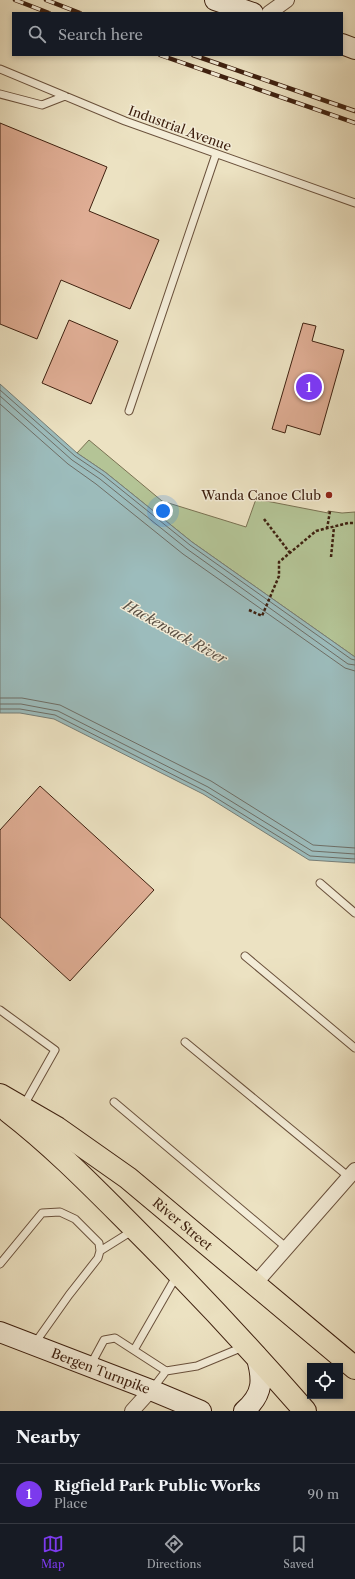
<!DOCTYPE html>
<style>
:root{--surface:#171b24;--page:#20242c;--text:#f1f3f6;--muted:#9ea1a6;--line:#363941;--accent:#7c3aed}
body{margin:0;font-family:"Libre Caslon Text",serif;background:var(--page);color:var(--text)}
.controls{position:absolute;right:12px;bottom:12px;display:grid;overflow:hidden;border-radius:0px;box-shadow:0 2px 6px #0003}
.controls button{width:36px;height:36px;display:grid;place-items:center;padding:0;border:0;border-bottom:1px solid var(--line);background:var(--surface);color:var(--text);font:20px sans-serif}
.you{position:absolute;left:163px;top:511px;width:14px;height:14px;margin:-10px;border:3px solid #fff;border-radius:50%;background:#1a73e8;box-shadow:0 0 0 6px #1a73e833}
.badge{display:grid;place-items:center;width:26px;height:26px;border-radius:50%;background:var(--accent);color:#fff;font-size:13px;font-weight:700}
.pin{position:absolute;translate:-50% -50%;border:2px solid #fff;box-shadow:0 1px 4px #0006}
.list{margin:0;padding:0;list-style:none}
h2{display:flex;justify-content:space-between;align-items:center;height:52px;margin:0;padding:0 16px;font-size:17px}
h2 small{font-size:13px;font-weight:400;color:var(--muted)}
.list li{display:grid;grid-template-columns:26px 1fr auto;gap:12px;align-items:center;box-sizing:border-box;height:60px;padding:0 16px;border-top:1px solid var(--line)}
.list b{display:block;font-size:15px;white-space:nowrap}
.list p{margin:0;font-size:13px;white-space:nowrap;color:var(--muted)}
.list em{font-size:13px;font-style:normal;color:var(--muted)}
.icon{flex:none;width:22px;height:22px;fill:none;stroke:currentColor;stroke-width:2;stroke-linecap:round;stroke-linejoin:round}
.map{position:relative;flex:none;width:355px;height:1411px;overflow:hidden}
.search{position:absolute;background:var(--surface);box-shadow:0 2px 6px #0003;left:12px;right:12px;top:12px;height:44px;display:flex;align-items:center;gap:10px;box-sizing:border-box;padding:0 14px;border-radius:0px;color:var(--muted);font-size:15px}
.sheet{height:112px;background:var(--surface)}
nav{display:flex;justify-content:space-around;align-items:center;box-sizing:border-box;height:56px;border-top:1px solid var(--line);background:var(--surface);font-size:11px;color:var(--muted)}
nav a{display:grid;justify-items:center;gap:2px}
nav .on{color:var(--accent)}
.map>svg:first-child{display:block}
.green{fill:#b4c496;stroke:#7a7253}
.water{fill:#9cbcbc;stroke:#777e77}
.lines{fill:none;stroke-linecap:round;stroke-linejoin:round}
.shore{stroke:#6e6e66;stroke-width:1}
.building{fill:#dfad94;stroke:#3f2110}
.lane-casing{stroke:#6a513c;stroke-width:9}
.street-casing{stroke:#6a513c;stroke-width:16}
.secondary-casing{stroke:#3f2110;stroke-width:22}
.primary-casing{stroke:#3f2110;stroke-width:24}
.path{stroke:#3f2110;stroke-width:2.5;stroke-dasharray:3 2;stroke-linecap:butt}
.lane{stroke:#f3ecd7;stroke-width:7}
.street{stroke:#f3ecd7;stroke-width:14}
.secondary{stroke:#f3ecd7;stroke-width:20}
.primary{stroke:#ece2c2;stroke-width:22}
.rail-casing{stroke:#3f2110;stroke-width:4.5}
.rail{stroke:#f3ecd7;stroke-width:3;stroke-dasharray:9;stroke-linecap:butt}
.poi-dot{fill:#8f2418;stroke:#f3ecd7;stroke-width:1.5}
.labels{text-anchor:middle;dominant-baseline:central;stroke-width:3;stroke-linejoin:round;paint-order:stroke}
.street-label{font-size:13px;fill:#3f2110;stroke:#f3ecd7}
.poi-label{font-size:13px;fill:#3f2110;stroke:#f3ecd7;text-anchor:end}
.water-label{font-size:14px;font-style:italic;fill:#5b5044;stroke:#f3ecd7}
</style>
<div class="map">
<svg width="355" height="1411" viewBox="0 0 355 1411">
<rect width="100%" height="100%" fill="#ece2c2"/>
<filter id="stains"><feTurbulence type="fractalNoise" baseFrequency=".005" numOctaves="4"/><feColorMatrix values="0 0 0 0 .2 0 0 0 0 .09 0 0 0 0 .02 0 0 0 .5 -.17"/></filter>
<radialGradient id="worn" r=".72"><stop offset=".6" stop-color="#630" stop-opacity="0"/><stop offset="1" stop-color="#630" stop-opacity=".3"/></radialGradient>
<!-- green -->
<path class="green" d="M89,440l73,61 84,26 10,-28 72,14v-2l14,2 13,-1v145l-163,-115 -87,-70 -28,-19z"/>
<!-- water -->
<path class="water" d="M0,384l77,69 28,19 87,70 163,115v206l-46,-3 -106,-66 -149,-75 -34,-6h-20z"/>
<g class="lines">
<!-- shore -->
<path class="shore" d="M0,390l75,66 28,19 87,70 161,114 4,1
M0,396l72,64 28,19 87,70 161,115 7,1
M0,404l68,60 28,20 87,70 162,114 10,3
M0,698h22l38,7 151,76 102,64 42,3
M0,704h21l37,7 150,76 104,64 43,3
M0,709h20l35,6 150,76 105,65 45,3"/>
</g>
<!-- building -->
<path class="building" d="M0,123l107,44 -18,44 70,29 -29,69 -69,-29 -24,59 -37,-15z
M69,320l49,21 -27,63 -49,-21z
M303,323l13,3 -4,15 32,9 -24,85 -33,-10 -2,8 -13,-4z
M40,786l114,104 -84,91 -70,-64v-87z"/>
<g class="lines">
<defs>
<path id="lane" d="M0,69l125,52 230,82
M0,94l42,11 23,-9
M129,411l87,-257
M320,883l35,30
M245,956l110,92
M0,1010l55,40 -31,55
M185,1042l164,135
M114,1102l173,146
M100,1251l32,-20
M0,1264l42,-51 18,-1 15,7 24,24 1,8 -2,7 -29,37 -34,48
M134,1350l43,-75
M90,1366l14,-26 11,-2 51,33 -13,17
M166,1371l31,-5 46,-19"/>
<path id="street" d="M269,13l18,-13
M254,1285l101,-115
M132,1411l19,-21"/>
<g id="secondary">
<path d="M215,0l38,13"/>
<path d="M342,44l13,5"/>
<path id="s1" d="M0,1332l151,58 50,21"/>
<path d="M244,1411c20,-17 19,-32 12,-56"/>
</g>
<g id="primary">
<path id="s2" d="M0,1095l57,33 71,50 227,190"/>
<path d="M9,1112c44,34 83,74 122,113 60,60 118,122 174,186"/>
</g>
</defs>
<!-- lane casing -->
<use href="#lane" class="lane-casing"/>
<!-- street casing -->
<use href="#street" class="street-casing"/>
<!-- secondary casing -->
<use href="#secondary" class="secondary-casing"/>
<!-- primary casing -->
<use href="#primary" class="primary-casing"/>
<!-- path -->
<path class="path" d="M264,519l26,34
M327,529l3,-18
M331,557l3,-30
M249,610l13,6 17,-40v-14l37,-31 32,-8h7"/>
<!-- lane -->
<use href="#lane" class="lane"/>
<!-- street -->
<use href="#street" class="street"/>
<!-- secondary -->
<use href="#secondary" class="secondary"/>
<!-- primary -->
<use href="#primary" class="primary"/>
<defs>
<path id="rail" d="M15,0l34,13
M46,0l34,13
M160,55l195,68
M193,55l162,56"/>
</defs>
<!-- rail casing -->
<use href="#rail" class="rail-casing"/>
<!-- rail -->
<use href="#rail" class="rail"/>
</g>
<!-- markers -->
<circle class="poi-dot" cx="329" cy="495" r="4"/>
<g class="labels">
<!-- street labels -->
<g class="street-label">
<text transform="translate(180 128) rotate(20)">Industrial Avenue</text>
<text stroke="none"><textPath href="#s2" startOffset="224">River Street</textPath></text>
<text stroke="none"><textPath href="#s1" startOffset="108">Bergen Turnpike</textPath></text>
</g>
<!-- poi labels -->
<g class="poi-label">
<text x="321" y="495">Wanda Canoe Club</text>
</g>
<!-- water labels -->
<g class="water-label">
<text transform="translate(175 632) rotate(29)">Hackensack River</text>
</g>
</g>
<rect width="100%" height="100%" filter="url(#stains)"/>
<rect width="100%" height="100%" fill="url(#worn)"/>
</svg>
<div class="controls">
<button><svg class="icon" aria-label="locate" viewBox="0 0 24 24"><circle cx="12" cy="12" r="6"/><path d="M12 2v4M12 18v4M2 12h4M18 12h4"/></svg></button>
</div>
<div class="you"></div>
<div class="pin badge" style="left:309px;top:387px">1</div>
<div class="search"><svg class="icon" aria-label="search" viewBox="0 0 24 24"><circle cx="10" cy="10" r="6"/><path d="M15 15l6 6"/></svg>Search here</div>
</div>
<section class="sheet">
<h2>Nearby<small></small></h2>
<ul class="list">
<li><span class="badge">1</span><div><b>Rigfield Park Public Works</b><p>Place</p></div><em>90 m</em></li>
</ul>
</section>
<nav>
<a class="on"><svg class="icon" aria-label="map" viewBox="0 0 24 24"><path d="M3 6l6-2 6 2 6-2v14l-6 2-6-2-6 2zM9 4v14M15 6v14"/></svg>Map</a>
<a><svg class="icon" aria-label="directions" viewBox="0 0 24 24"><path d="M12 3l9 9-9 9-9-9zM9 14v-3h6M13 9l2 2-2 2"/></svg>Directions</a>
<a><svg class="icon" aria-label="saved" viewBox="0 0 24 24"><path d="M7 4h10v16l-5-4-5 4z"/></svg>Saved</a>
</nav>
